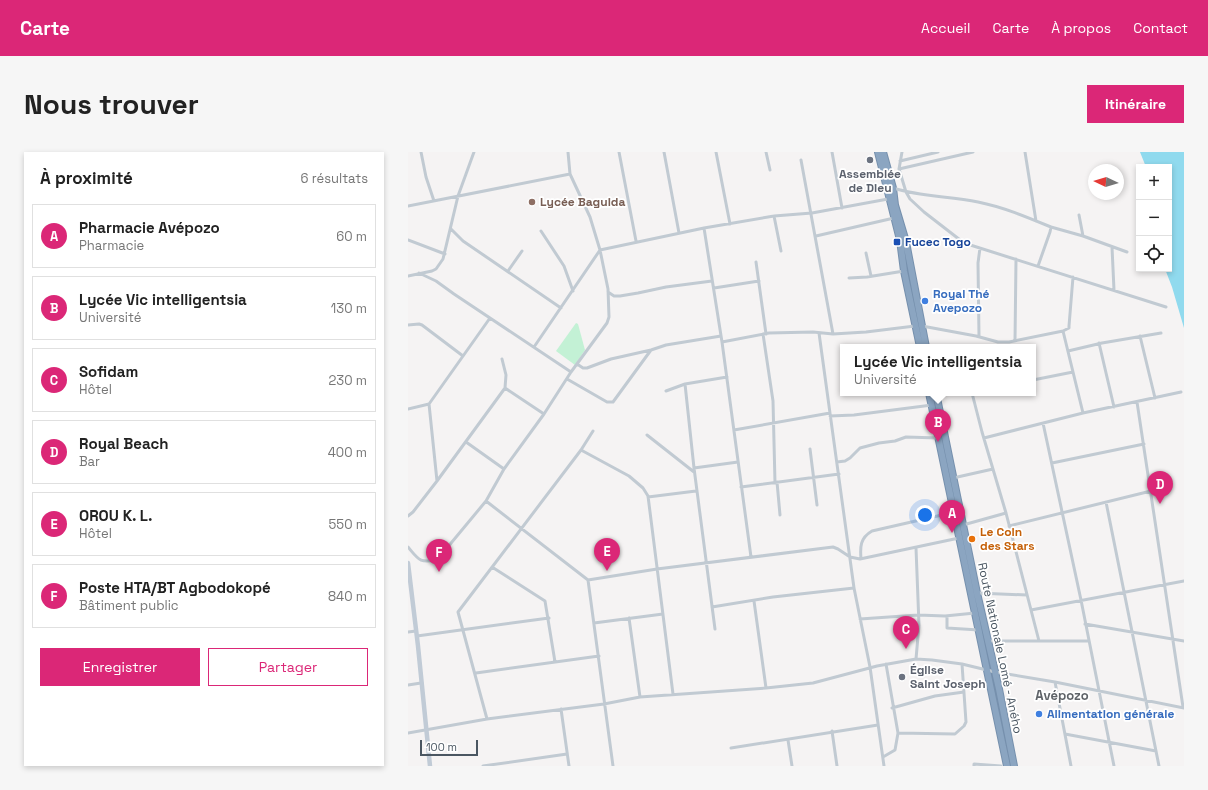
<!DOCTYPE html>
<html lang="fr">
<meta charset="utf-8">
<style>
:root{--surface:#fff;--page:#f6f6f6;--text:#222;--muted:#767676;--line:#e0e0e0;--accent:#db2777}
body{margin:0;font-family:"Space Grotesk",sans-serif;background:var(--page);color:var(--text)}
.controls{position:absolute;right:12px;top:12px;display:grid;overflow:hidden;border-radius:0px;box-shadow:0 2px 6px #0003}
.controls button{width:36px;height:36px;display:grid;place-items:center;padding:0;border:0;border-bottom:1px solid var(--line);background:var(--surface);color:var(--text);font:20px sans-serif}
.compass{position:absolute;left:680px;top:12px;width:36px;height:36px;border-radius:50%;background:var(--surface);box-shadow:0 2px 6px #0003;rotate:274deg}
.scale{position:absolute;left:12px;bottom:10px;width:58px;box-sizing:border-box;padding-left:4px;border:2px solid #4a5661;border-top:0;font-size:11px;line-height:14px;white-space:nowrap;color:#4a5661;-webkit-text-stroke:3px #fff;paint-order:stroke}
.you{position:absolute;left:517px;top:363px;width:14px;height:14px;margin:-10px;border:3px solid #fff;border-radius:50%;background:#1a73e8;box-shadow:0 0 0 6px #1a73e833}
.badge{display:grid;place-items:center;width:26px;height:26px;border-radius:50%;background:var(--accent);color:#fff;font-size:13px;font-weight:700}
.pin{position:absolute;translate:-50% -33px;filter:drop-shadow(0 1px 2px #0008)}
.pin::after{content:'';position:absolute;top:21px;width:14px;height:12px;background:inherit;clip-path:polygon(0 0,100% 0,50% 100%)}
.popup{position:absolute;left:432px;top:192px;width:196px;height:52px;box-sizing:border-box;display:grid;place-content:center;border-radius:0px;background:var(--surface);filter:drop-shadow(0 1px 3px #0005);font-size:13px;white-space:nowrap;color:var(--muted)}
.popup b{font-size:15px;color:var(--text)}
.popup::after{content:'';position:absolute;left:50%;top:100%;margin-left:-8px;border:8px solid transparent;border-top-color:var(--surface)}
.list{margin:0;padding:0;list-style:none}
h2{display:flex;justify-content:space-between;align-items:center;height:52px;margin:0;padding:0 16px;font-size:17px}
h2 small{font-size:13px;font-weight:400;color:var(--muted)}
.list li{display:grid;grid-template-columns:26px 1fr auto;gap:12px;align-items:center;box-sizing:border-box;height:64px;margin:0 8px 8px;padding:0 8px;border:1px solid var(--line);border-radius:0px}
.list b{display:block;font-size:15px;white-space:nowrap}
.list p{margin:0;font-size:13px;white-space:nowrap;color:var(--muted)}
.list em{font-size:13px;font-style:normal;color:var(--muted)}
.actions{display:flex;gap:8px;padding:12px 16px}
.actions a{flex:1;padding:9px 0;border:1px solid var(--accent);border-radius:0px;text-align:center;font-size:14px;color:var(--accent)}
.actions .main{background:var(--accent);color:#fff}
.icon{flex:none;width:22px;height:22px;fill:none;stroke:currentColor;stroke-width:2;stroke-linecap:round;stroke-linejoin:round}
.map{position:relative;flex:none;width:776px;height:614px;overflow:hidden;border-radius:0px}
header{display:flex;align-items:center;gap:24px;box-sizing:border-box;height:56px;padding:0 20px;background:var(--accent);color:#fff}
header strong{font-size:19px}
nav{display:flex;gap:22px;margin-inline-start:auto;font-size:14px}
.intro{display:flex;align-items:center;justify-content:space-between;box-sizing:border-box;height:96px;padding:0 24px}
h1{margin:0;font-size:28px}
.button{padding:10px 18px;border-radius:0px;background:var(--accent);color:#fff;font-size:14px;font-weight:700}
main{display:flex;gap:24px;padding:0 24px}
aside{flex:1;background:var(--surface);border-radius:0px;box-shadow:0 2px 6px #0003}
.map>svg:first-child{display:block}
.green{fill:#c3f1d5}
.water{fill:#90daee}
.lines{fill:none;stroke-linecap:round;stroke-linejoin:round}
.highway-casing{stroke:#7690ad;stroke-width:8}
.street{stroke:#c1cad2;stroke-width:3}
.secondary{stroke:#c1cbd6;stroke-width:4.5}
.highway{stroke:#8ba5c1;stroke-width:6}
.worship-dot{fill:#6b7280;stroke:#fff;stroke-width:1.5}
.education-dot{fill:#8d6e63;stroke:#fff;stroke-width:1.5}
.transit-dot{fill:#1a4fb4;stroke:#fff;stroke-width:1.5}
.shop-dot{fill:#3f7fe0;stroke:#fff;stroke-width:1.5}
.food-dot{fill:#e8710a;stroke:#fff;stroke-width:1.5}
.labels{text-anchor:middle;dominant-baseline:central;stroke-width:3.5;stroke-linejoin:round;paint-order:stroke}
.worship-label{font-size:12px;font-weight:bold;fill:#5b616d;stroke:#fff}
.education-label{font-size:12px;font-weight:bold;fill:#785e54;stroke:#fff;text-anchor:start}
.transit-label{font-size:12px;font-weight:bold;fill:#164399;stroke:#fff;text-anchor:start}
.shop-label{font-size:12px;font-weight:bold;fill:#366cbe;stroke:#fff;text-anchor:start}
.food-label{font-size:12px;font-weight:bold;fill:#c56008;stroke:#fff;text-anchor:start}
.street-label{font-size:12px;fill:#4a5661;stroke:#fff}
.neighbourhood-label{font-size:13px;font-weight:bold;fill:#5f6368;stroke:#fff}
</style>
<header>
<strong>Carte</strong>
<nav><a>Accueil</a><a>Carte</a><a>À propos</a><a>Contact</a></nav>
</header>
<div class="intro"><h1>Nous trouver</h1><a class="button">Itinéraire</a></div>
<main>
<aside>
<h2>À proximité<small>6 résultats</small></h2>
<ul class="list">
<li><span class="badge">A</span><div><b>Pharmacie Avépozo</b><p>Pharmacie</p></div><em>60 m</em></li>
<li><span class="badge">B</span><div><b>Lycée Vic intelligentsia</b><p>Université</p></div><em>130 m</em></li>
<li><span class="badge">C</span><div><b>Sofidam</b><p>Hôtel</p></div><em>230 m</em></li>
<li><span class="badge">D</span><div><b>Royal Beach</b><p>Bar</p></div><em>400 m</em></li>
<li><span class="badge">E</span><div><b>OROU K. L.</b><p>Hôtel</p></div><em>550 m</em></li>
<li><span class="badge">F</span><div><b>Poste HTA/BT Agbodokopé</b><p>Bâtiment public</p></div><em>840 m</em></li>
</ul>
<div class="actions"><a class="main">Enregistrer</a><a>Partager</a></div>
</aside>
<div class="map">
<svg width="776" height="614" viewBox="0 0 776 614">
<rect width="100%" height="100%" fill="#f5f3f3"/>
<!-- green -->
<path class="green" d="M168,171l2,1 7,26 -10,15 -19,-14z"/>
<!-- water -->
<path class="water" d="M732,0h44v176l-12,-41 -7,-18h4v-102h-23z"/>
<g class="lines">
<defs>
<path id="highway" d="M470,0l22,88 4,31 16,76
M475,0l10,36 2,17 11,37 20,105
M521,241l78,373
M528,241l41,200 22,96 15,77"/>
</defs>
<!-- highway casing -->
<use href="#highway" class="highway-casing"/>
<!-- street -->
<path class="street" d="M13,0l5,25 8,24
M211,0l17,89
M256,0l15,81
M308,0l14,72
M358,0l4,18
M424,0l10,56
M494,0l-3,17 7,23 4,7 14,13 40,31 202,64
M617,0l11,69
M393,8l32,174
M492,9l38,-9
M491,17l74,-17
M485,36c28,9 57,8 85,14 25,5 49,15 73,25l-1,5 -12,34
M0,54l162,-32
M671,63l4,21
M366,64l7,35
M643,75l32,9 44,16
M296,76l18,114 29,215
M43,77l12,12 98,67
M133,79l23,35 9,25
M408,84l78,-18
M0,88l37,14
M704,95l2,43
M458,101l5,23
M348,110l10,72
M100,119l14,-20
M11,121l17,8 18,13 117,78
M0,124l24,-5 4,-2 7,-10 15,-63 16,-44
M441,126l18,-1 37,-6
M306,136l45,-7
M200,140l6,4h6l18,-3 28,-6 46,-6
M0,173l11,-1 3,1 41,31
M514,174l54,10 22,6h11l54,-11 6,-3v-2l4,-49
M655,179l20,82
M411,181l35,255 16,79 14,99
M355,182l10,67 2,82
M571,184l-1,-73 2,-15
M732,184l15,62
M607,189l1,-82
M314,190l47,-9 44,-1 20,2 33,-2 49,-6
M691,191l15,64
M126,195l66,-97 104,-22 70,-12 38,-3 76,-14
M660,199l34,-8 59,-10
M169,212l6,4h4l24,-9 40,-9 15,-5 55,-9
M159,227l40,23h6l38,-52
M625,228l40,-8
M277,232l9,84 21,161
M97,236l39,26
M258,239l19,-7 42,-7
M564,241l10,39 24,81 33,128
M729,250l46,305
M0,257l21,-5
M422,264l24,-1 78,-10
M635,271l38,177 33,166
M326,278l96,-17
M239,283l47,37
M576,286l99,-25 98,-21
M58,290l38,27
M402,297l7,56
M173,298l48,26 14,12 5,8 25,198
M429,310l8,-1 5,-3 10,-10 19,-5 16,-2 11,-4 32,1
M644,311l92,-19
M286,316l44,-6
M545,326l40,-9
M29,329l-8,-77 61,-86
M369,330l3,33
M333,335l98,-13
M240,345l48,-6
M78,349l102,79 25,186
M698,350l53,264
M0,364l5,-4 24,-31 68,-93 1,-13 -4,-16
M555,373l43,-12
M601,374l142,-35
M0,395c11,13 11,16 29,13l49,-59 18,-32 40,-55 27,-42 36,-49 2,-6 -1,-28 -8,-39 -10,-33 -20,-43 -2,-22
M508,396l3,77 -3,34
M453,407c-1,-12 -1,-21 11,-28l83,-19
M84,415l53,34 10,61
M180,428l69,-11 176,-22 5,2 12,8 10,2 99,-21
M569,441l50,2
M346,449l12,87
M304,455l61,-10 81,-9
M623,458l153,-29
M510,463l27,1 30,-3
M539,464v12l32,2
M221,466l11,79
M452,467l58,-4
M186,471l69,-9
M677,472l99,17
M0,480l8,-1
M9,484l132,-18
M581,489h100
M68,521l123,-17
M647,530l16,84
M0,533l13,-2
M484,556l43,-12 29,-4
M153,557l8,57
M79,567l-29,-107 123,-162 12,-19
M424,579l5,35
M0,581l79,-14 117,-15 36,-7 126,-9 47,-5 64,-17 39,-7 16,1 30,4 33,8 60,10 129,26
M490,581l57,1 9,-8 2,-4 -4,-58
M657,582l91,17
M380,588l4,26
M323,596l147,-23
M475,605l12,-7 3,-17 -12,-69
M75,614l84,-12
M566,614v-2l27,2"/>
<!-- secondary -->
<path class="secondary" d="M0,411l10,83 12,120"/>
<!-- highway -->
<use href="#highway" class="highway"/>
</g>
<!-- markers -->
<g class="worship-dot">
<circle cx="462" cy="8" r="4"/>
<circle cx="494" cy="525" r="4"/>
</g>
<circle class="education-dot" cx="124" cy="50" r="4"/>
<rect class="transit-dot" x="485" y="86" width="8" height="8" rx="2"/>
<g class="shop-dot">
<circle cx="517" cy="149" r="4"/>
<circle cx="631" cy="562" r="4"/>
</g>
<circle class="food-dot" cx="564" cy="387" r="4"/>
<g class="labels">
<!-- worship labels -->
<g class="worship-label">
<text x="462" y="22">Assemblée<tspan x="462" dy="14">de Dieu</tspan></text>
<text x="502" y="518" text-anchor="start">Église<tspan x="502" dy="14">Saint Joseph</tspan></text>
</g>
<!-- education labels -->
<g class="education-label">
<text x="132" y="50">Lycée Baguida</text>
</g>
<!-- transit labels -->
<g class="transit-label">
<text x="497" y="90">Fucec Togo</text>
</g>
<!-- shop labels -->
<g class="shop-label">
<text x="525" y="142">Royal Thé<tspan x="525" dy="14">Avepozo</tspan></text>
<text x="639" y="562">Alimentation générale</text>
</g>
<!-- food labels -->
<g class="food-label">
<text x="572" y="380">Le Coin<tspan x="572" dy="14">des Stars</tspan></text>
</g>
<!-- street labels -->
<g class="street-label">
<text transform="translate(592 496) rotate(78)">Route Nationale Lomé - Aného</text>
</g>
<!-- neighbourhood labels -->
<g class="neighbourhood-label">
<text x="654" y="543">Avépozo</text>
</g>
</g>
</svg>
<div class="controls">
<button>+</button>
<button>−</button>
<button><svg class="icon" aria-label="locate" viewBox="0 0 24 24"><circle cx="12" cy="12" r="6"/><path d="M12 2v4M12 18v4M2 12h4M18 12h4"/></svg></button>
</div>
<svg class="compass" viewBox="-18 -18 36 36"><path d="M0-13l5 13h-10z" fill="#e53935"/><path d="M0 13l5-13h-10z" fill="#767676"/></svg>
<div class="scale">100 m</div>
<div class="you"></div>
<div class="pin badge" style="left:544px;top:381px">A</div>
<div class="pin badge" style="left:530px;top:290px">B</div>
<div class="popup"><b>Lycée Vic intelligentsia</b>Université</div>
<div class="pin badge" style="left:498px;top:497px">C</div>
<div class="pin badge" style="left:752px;top:352px">D</div>
<div class="pin badge" style="left:199px;top:419px">E</div>
<div class="pin badge" style="left:31px;top:420px">F</div>
</div>
</main>
